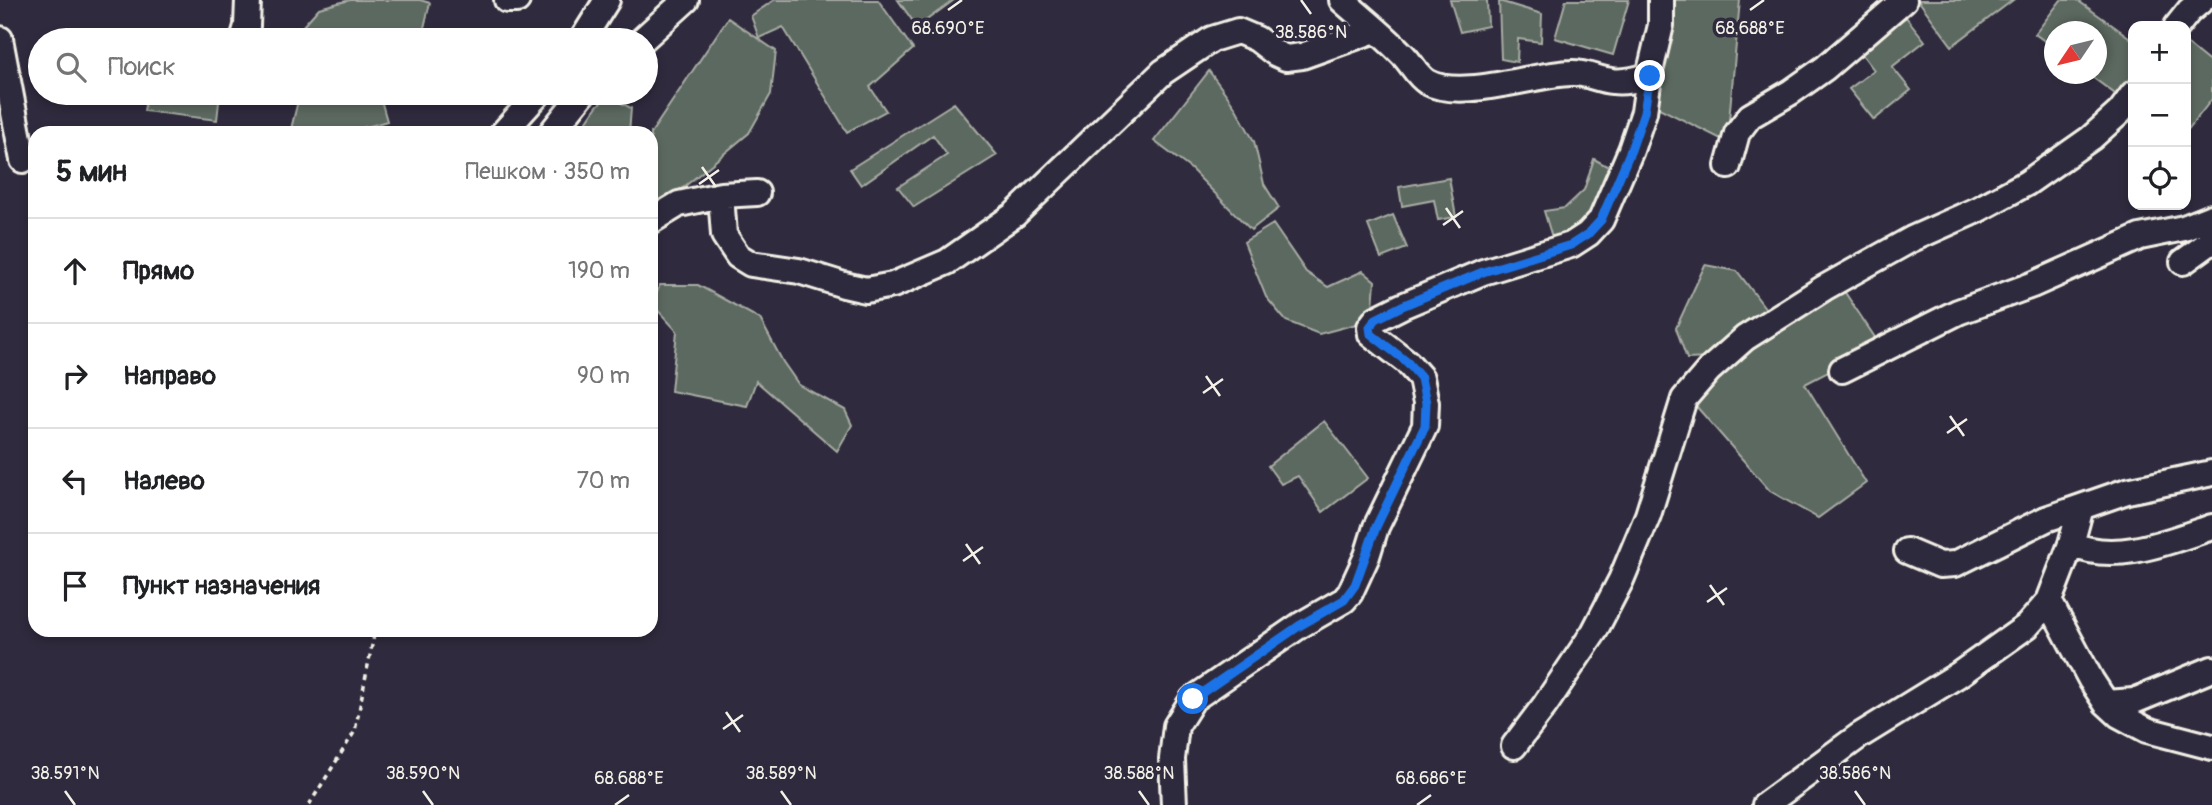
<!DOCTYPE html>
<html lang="ru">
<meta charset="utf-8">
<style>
:root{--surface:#fff;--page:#f6f6f6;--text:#202124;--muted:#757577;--line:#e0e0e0}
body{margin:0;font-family:Pangolin,sans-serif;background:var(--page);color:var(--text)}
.controls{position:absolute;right:21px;top:21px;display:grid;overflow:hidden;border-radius:14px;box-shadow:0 4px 10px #0003}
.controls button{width:63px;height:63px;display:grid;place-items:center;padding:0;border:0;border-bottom:2px solid var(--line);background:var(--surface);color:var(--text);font:35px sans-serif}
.compass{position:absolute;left:2044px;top:21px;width:63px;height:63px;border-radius:50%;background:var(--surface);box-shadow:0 4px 10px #0003;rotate:235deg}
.stop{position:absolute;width:21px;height:21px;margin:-16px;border:5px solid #1a73e8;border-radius:50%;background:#fff}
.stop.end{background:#1a73e8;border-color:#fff;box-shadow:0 2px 7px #0008}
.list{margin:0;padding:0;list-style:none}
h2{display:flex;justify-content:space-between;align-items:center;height:91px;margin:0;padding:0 28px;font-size:30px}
h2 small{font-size:23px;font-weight:400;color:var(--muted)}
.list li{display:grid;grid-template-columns:46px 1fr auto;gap:21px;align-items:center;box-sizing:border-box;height:105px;padding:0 28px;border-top:2px solid var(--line)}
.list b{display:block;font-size:26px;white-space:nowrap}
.list em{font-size:23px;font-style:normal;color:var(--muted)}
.icon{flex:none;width:38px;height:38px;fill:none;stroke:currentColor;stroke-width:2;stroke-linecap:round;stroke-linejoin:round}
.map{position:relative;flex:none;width:2212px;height:805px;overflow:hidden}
.search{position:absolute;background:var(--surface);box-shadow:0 4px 10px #0003;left:28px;top:28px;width:630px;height:77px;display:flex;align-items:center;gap:18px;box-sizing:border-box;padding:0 24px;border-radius:38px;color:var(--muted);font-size:26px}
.panel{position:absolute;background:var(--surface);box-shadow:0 4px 10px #0003;left:28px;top:126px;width:630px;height:511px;border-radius:21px}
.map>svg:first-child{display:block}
.green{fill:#5b6960;stroke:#a8ada4;stroke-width:2}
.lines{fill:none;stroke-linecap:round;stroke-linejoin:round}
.minor-casing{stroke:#f4f1e8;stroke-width:30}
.path{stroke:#f4f1e8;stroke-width:3.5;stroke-dasharray:5 5;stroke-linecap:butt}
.minor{stroke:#2f2a3d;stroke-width:24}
.route{stroke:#1a73e8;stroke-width:9}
.ticks{fill:none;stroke:#f4f1e8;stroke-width:2.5}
.ticks-label{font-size:18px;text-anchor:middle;fill:#f4f1e8;stroke:#2f2a3d;stroke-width:7;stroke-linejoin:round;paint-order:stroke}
</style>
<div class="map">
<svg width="2212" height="805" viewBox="0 0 2212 805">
<rect width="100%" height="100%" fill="#2f2a3d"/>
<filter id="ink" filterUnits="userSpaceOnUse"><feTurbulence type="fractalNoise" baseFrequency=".0143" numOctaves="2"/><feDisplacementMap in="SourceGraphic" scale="14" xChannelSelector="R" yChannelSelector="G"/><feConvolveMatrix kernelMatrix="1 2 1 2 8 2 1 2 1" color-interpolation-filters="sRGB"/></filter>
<g filter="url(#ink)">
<!-- green -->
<path class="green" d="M350,0h70l10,3 -9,37h-120l-6,-5 24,-27z
M774,0h104l35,49 -43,38 16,24 -39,21 -64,-105 -24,11 -8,-22z
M898,0h56l-37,27z
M1450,0h37l1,26 -28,6z
M1566,0h63l-16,55 -58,-17z
M1667,0h73l-13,142 -72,-36z
M1918,0h95l-61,46z
M2061,0h16l56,40v35l-15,21 -30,-22h8v-42h-42v16l-19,-14z
M1499,1l43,13 -1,28 -23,-3 -1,23 -16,-3z
M1906,17l19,24 -33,26 19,23 -37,30 -25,-31 25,-19 -13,-17z
M728,18l48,33 -5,43 -22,39 -65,54 -33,19v-73z
M2186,43l26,21v35l-26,33z
M1209,71l25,34 20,36 10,43 15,24 -28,22 -60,-61 -37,-28z
M147,93h73l-3,27 -73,-9z
M300,93h79l8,28c-36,11 -59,16 -96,8z
M608,96l23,12 -2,25h-50l18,-27z
M954,103l43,52 -83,52 -16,-20 49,-32 -14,-20 -72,50 -11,-16z
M1594,159l20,11 -20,48 -40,26 -10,-33 21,-3 19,-18z
M1449,178l7,39 -18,3 -4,-20 -32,6 -3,-19z
M1393,215l14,33 -26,10 -13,-33z
M1273,224l33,48 22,15 35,-16 12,10 -2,26 -13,16 -41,11 -33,-13 -20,-24 -22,-55z
M1705,265l32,6 32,42 -60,45 -22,1 -11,-31z
M660,285h38l62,34 23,43 16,23 46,25 7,15 -15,26 -81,-70 -9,25 -76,-15 6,-60 -25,-27z
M1842,288l38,57 -75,39 61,99 -48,35 -48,-27 -81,-93 26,-27z
M1324,421l44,57 -45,34 -25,-36 -17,8 -13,-18z"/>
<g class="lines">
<defs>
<path id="minor" d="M507,0h10
M1342,0c20,18 42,35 60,54 9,8 14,21 25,28 34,19 106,-8 144,-9 15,-1 27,7 41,8 13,2 26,-2 37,-5l12,-51v-25
M2177,26l12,-15 13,-11
M0,39l23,121
M243,40l4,-14 1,-26
M582,40l25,-40
M642,40l44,-40
M503,133l36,-40
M551,133l32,-40
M1728,166l9,-33 13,-17 41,-24 34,-24 79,-68
M721,195l3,40 14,21 13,8 48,7 45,14 22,5 27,-5 54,-23 67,-47 149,-143 49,-33 26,-8 19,8 18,14 11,5 16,-2 73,-26
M651,221l28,-17 42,-9 36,-2
M2183,262l29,-21
M1842,370l116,-58 74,-27 108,-48 44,-9 28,-11
M2071,544c44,20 97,-2 141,-17
M1907,551l33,14 15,-1 91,-45 35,-12
M2049,601l42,79 15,23 13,12 28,15 65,17
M2106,703l28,-2 78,-32
M1514,746l31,-41 49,-73 27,-52 27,-65 36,-116 25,-29 36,-32 79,-50 88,-49 65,-29 50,-27 64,-45 29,-26 13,-18
M1174,805l-2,-46 4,-33 17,-27 106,-73 45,-26 6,-7 17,-37 9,-29 49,-101 1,-23 -5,-25 -14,-16 -36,-28 -1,-7 6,-8 26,-13 81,-34 88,-27 17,-11 13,-14 30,-70 13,-38 5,-36
M1765,805l94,-69 99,-61 69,-49 22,-25 22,-57 10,-37 46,-16 85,-18"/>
</defs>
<!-- minor casing -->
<use href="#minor" class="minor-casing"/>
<!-- path -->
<path class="path" d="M309,805l46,-74 20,-101"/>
<!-- minor -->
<use href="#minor" class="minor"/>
</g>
</g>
<g class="lines" filter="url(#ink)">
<!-- route -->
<path class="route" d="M1193,699l106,-73 45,-26 11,-15 21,-58 49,-101 1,-23 -5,-25 -14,-16 -36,-28 -1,-7 6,-8 26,-13 81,-34 88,-27 17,-11 13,-14 30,-70 13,-38 6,-36"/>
</g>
<!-- ticks -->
<path class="ticks" d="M1301,0l10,14M948,10l14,-10M1750,10l14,-10M702,167l14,20M699,184l20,-14M1446,208l14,20M1443,225l20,-14M1206,376l14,20M1203,393l20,-14M1950,416l14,20M1947,433l20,-14M966,544l14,20M963,561l20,-14M1710,585l14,20M1707,602l20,-14M726,712l14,20M723,729l20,-14M65,791l10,14M423,791l10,14M781,791l10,14M1139,791l10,14M1855,791l10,14M615,805l14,-10M1417,805l14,-10"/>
<g class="ticks-label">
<text x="948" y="34">68.690°E</text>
<text x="1750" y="34">68.688°E</text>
<text x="1311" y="38">38.586°N</text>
<text x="65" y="779">38.591°N</text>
<text x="423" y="779">38.590°N</text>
<text x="781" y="779">38.589°N</text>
<text x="1139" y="779">38.588°N</text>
<text x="1855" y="779">38.586°N</text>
<text x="629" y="784">68.688°E</text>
<text x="1431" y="784">68.686°E</text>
</g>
</svg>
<div class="controls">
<button>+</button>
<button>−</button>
<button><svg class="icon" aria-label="locate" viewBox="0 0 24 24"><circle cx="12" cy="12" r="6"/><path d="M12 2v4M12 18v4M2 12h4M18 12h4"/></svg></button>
</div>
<svg class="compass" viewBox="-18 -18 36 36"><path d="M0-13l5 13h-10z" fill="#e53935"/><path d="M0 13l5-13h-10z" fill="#757577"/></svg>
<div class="stop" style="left:1193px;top:699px"></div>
<div class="stop end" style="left:1650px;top:76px"></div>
<div class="search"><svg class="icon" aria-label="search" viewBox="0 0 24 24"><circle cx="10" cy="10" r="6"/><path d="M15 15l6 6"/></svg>Поиск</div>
<section class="panel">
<h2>5 мин<small>Пешком · 350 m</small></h2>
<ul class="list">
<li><svg class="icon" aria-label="ahead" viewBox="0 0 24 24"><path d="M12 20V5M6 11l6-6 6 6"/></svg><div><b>Прямо</b></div><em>190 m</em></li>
<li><svg class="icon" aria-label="right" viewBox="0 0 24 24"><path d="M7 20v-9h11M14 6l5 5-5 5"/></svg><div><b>Направо</b></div><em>90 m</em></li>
<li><svg class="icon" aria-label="left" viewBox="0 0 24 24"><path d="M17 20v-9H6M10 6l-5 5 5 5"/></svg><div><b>Налево</b></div><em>70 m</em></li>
<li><svg class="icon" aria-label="arrive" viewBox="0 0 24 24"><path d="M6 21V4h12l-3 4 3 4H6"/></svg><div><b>Пункт назначения</b></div></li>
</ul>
</section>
</div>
